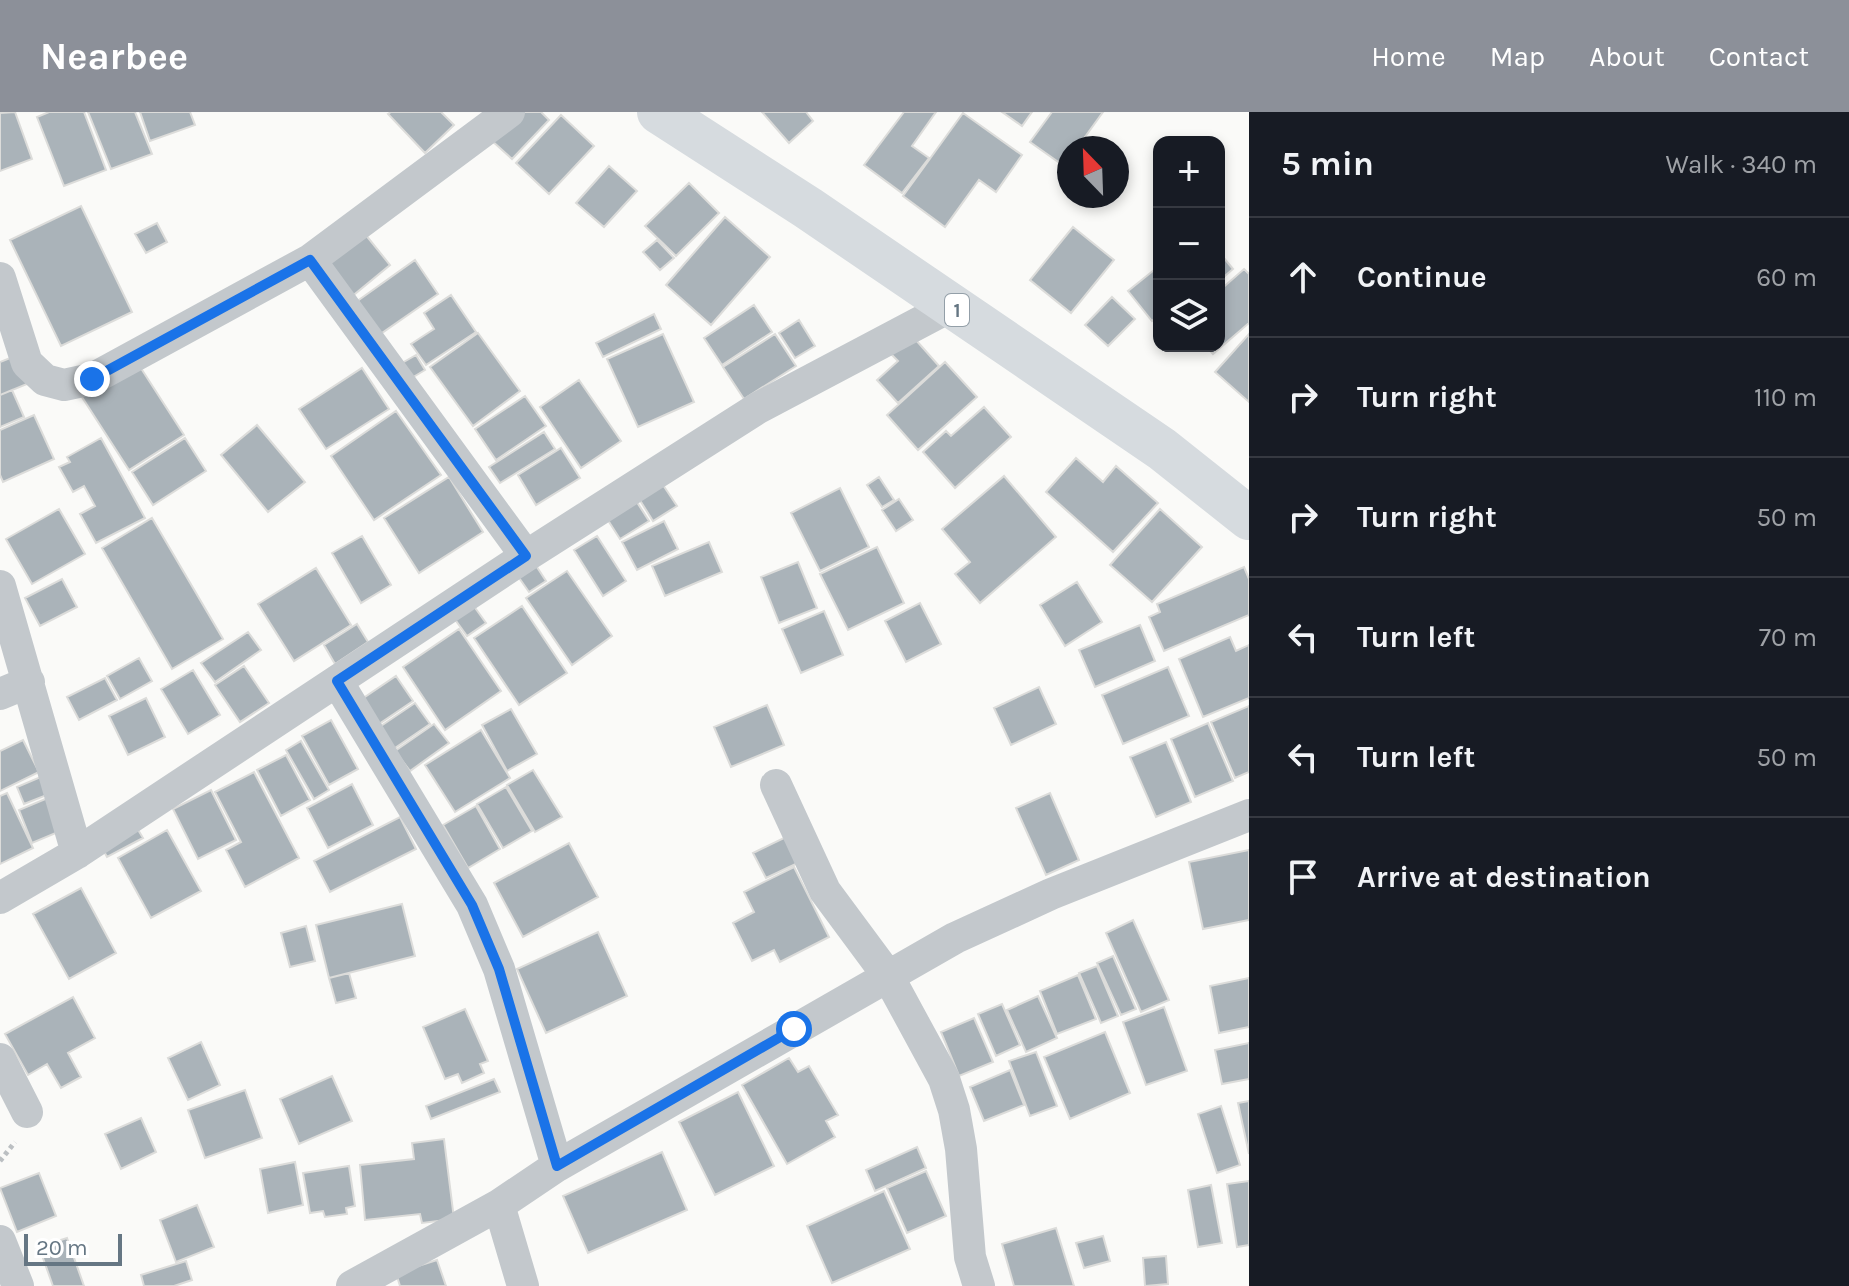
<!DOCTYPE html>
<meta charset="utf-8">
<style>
:root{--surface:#171b24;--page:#20242c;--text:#f1f3f6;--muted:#9ea1a6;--line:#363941;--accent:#8c9099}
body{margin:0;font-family:Karla,sans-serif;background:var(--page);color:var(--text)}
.controls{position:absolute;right:24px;top:24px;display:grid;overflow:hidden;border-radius:16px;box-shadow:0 4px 12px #0003}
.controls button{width:72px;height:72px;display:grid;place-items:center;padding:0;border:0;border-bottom:2px solid var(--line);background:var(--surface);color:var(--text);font:40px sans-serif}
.compass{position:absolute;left:1057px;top:24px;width:72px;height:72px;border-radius:50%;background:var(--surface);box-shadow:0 4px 12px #0003;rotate:337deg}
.scale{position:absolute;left:24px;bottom:20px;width:98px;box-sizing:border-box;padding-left:8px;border:4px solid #657683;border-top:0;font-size:22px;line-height:28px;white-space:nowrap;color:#657683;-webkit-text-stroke:6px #fff;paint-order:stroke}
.stop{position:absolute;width:24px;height:24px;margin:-18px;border:6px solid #1a73e8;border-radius:50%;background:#fff}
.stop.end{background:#1a73e8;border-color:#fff;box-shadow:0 2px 8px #0008}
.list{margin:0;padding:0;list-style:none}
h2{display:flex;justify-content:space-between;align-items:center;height:104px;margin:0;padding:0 32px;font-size:34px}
h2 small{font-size:26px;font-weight:400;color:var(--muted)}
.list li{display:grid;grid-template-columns:52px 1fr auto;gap:24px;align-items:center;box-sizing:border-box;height:120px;padding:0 32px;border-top:2px solid var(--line)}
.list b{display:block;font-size:30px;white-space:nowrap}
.list em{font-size:26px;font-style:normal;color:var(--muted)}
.icon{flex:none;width:44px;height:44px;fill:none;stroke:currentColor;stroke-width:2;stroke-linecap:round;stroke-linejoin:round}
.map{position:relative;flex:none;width:1249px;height:1174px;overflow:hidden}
header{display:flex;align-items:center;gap:48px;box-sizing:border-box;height:112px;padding:0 40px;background:var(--accent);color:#fff}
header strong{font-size:38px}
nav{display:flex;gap:44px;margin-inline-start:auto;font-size:28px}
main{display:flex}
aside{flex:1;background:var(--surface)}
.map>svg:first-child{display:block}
.building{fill:#aab3b9;stroke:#dcdcda;stroke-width:2}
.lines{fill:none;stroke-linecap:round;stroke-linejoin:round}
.path{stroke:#bbbfc2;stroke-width:5;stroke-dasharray:4 4;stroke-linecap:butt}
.minor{stroke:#c3c8cc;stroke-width:32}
.highway{stroke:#d6dbdf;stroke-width:44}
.route{stroke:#1a73e8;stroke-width:10}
.labels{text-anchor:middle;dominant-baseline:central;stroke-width:8;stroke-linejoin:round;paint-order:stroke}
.shield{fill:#fff;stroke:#939fa8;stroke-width:2}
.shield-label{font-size:20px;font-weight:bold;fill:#657683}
</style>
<header>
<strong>Nearbee</strong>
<nav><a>Home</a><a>Map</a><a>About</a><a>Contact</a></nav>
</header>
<main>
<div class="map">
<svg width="1249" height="1174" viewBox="0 0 1249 1174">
<rect width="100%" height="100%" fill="#fafaf8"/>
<!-- building -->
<path class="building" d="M15,0l17,47 -32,12v-58z
M49,0h35l22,58 -42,16 -27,-69z
M88,0h47l17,42 -41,15z
M140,0h50l5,13 -45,16z
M391,0h50l13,13 -29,28 -37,-39z
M518,0h23l8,8 -37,39 -21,-19z
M762,0h44l7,9 -24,22z
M904,0h32l-24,34 17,12 -27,35 -38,-28z
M1002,0h30l-10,14z
M1052,0h51l-26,36h-8v11l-5,7 -34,-24z
M963,1l59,42 -26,37 -17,-12 -34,47 -42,-31z
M561,3l33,31 -45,48 -33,-31z
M609,54l28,25 -33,36 -28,-24z
M689,71l30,30 -43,43 -31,-30z
M81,94l51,106 -71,34 -51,-106z
M725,105l45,40 -59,68 -45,-40z
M157,111l10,19 -21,11 -11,-19z
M1073,115l41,33 -43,53 -41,-33z
M365,122l25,31 -40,33 -25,-32z
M657,128l17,18 -14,12 -17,-18z
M1219,140l14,17 -14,12z
M415,148l23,34 -59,41 -23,-33z
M1159,154v49l-7,6 -24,-30z
M1244,157l5,5v49l-36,31 -7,-8h13v-55z
M451,183l25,37 -50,33 -15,-21 23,-15 -10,-16z
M1112,185l23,22 -27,27 -23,-21z
M754,193l18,27 -50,33 -18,-27z
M654,202l7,15 -58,28 -7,-14z
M799,208l16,26 -20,12 -16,-25z
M907,218l32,36 -41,37 -21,-23 21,-19 -12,-12z
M478,221l42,58 -47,35 -43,-59z
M663,222l31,68 -56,25 -31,-68z
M775,222l21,32 -52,33 -21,-32z
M1249,222v68l-34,-30z
M416,243l9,15 -20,12 -10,-15z
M15,244l12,28 -27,11v-33z
M135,247l49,76 -55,35 -49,-76z
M945,250l32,35 -59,53 -31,-35z
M362,256l27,41 -63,40 -27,-40z
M579,268l42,61 -40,27 -41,-61z
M12,278l12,27 -24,10v-32z
M525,284l21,30 -50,34 -21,-31z
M984,295l27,30 -56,51 -32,-36 23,-21 5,5z
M396,299l45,64 -67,45 -43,-64z
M34,303l20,44 -51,23 -3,-7v-45z
M257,313l48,57 -37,30 -47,-57z
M544,320l11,17 -55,34 -11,-16z
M101,326l44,80 -49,25 -16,-29 15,-8 -11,-20 -11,6 -14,-25 11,-5 -3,-5z
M185,326l21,33 -53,34 -21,-33z
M561,336l19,30 -44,27 -18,-30z
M1076,346l27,24 13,-16 42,37 -45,49 -67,-60z
M1004,364l52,61 -76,66 -25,-29 15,-12 -28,-33z
M449,365l34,55 -64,41 -35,-55z
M879,365l15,23 -12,7 -15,-22z
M659,367l18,27 -24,15 -17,-27z
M840,376l29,59 -49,24 -29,-58z
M633,384l16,25 -29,18 -16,-25z
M899,387l14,21 -17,11 -14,-21z
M59,397l26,45 -53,30 -26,-45z
M1160,397l42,38 -50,55 -42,-37z
M152,406l71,121 -51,30 -70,-121z
M664,409l14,28 -41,21 -15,-28z
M362,424l29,49 -30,18 -29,-50z
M597,424l29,45 -23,15 -29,-46z
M709,430l13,30 -57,24 -13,-30z
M877,435l27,56 -56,27 -28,-56z
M533,449l13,20 -17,11 -14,-20z
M798,450l19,46 -38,15 -18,-46z
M1244,455l5,12v36l-85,36 -15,-34 11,-5 -3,-8z
M316,456l35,57 -57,36 -36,-57z
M567,459l45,65 -40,29 -46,-67z
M62,467l15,28 -37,19 -15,-28z
M1077,470l25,40 -37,24 -25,-41z
M920,491l21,41 -35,18 -21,-41z
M473,493l13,18 -19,13 -13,-18z
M522,494l45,67 -48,32 -45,-67z
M824,499l19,44 -42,18 -19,-44z
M357,512l11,18 -33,22 -11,-19z
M1140,513l15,36 -60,26 -16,-37z
M459,517l42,62 -56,39 -42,-63z
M248,520l13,18 -46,32 -14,-19z
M1230,525l6,14 13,-6v53l-46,19 -24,-58z
M139,546l13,23 -32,18 -13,-23z
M244,554l25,37 -29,19 -25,-37z
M1168,555l21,49 -66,28 -21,-49z
M193,558l27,45 -32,19 -27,-45z
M396,564l17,25 -37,25 -17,-25z
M105,566l12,22 -38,20 -12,-23z
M1039,575l17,37 -45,21 -17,-37z
M146,586l19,39 -37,18 -19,-39z
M415,591l15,21 -38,26 -14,-22z
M767,593l17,40 -53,22 -17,-40z
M1249,594v66l-14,6 -24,-56z
M511,597l26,45 -30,17 -25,-46z
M331,608l27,49 -29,16 -27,-49z
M1208,611l25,58 -38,16 -24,-58z
M434,612l15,19 -39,28 -15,-20z
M481,618l29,48 -55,34 -30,-47z
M23,628l16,32 -39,19v-40z
M301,629l28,49 -15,9 -28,-49z
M1166,630l25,60 -35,15 -26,-60z
M286,643l24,45 -29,16 -24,-46z
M533,658l29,47 -27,15 -28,-47z
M254,660l45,86 -54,29 -19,-37 15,-8 -26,-50z
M50,661l7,18 -33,13 -7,-17z
M352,672l21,41 -45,23 -21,-40z
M506,675l26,44 -29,17 -26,-44z
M211,678l25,50 -38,19 -25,-50z
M7,681l26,55 -33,16v-68z
M1050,681l29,67 -33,15 -30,-67z
M50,685l13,33 -31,13 -13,-33z
M476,694l24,43 -32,19 -25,-43z
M400,705l16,32 -86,43 -16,-31z
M134,711l9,15 -36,19 -8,-15z
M167,718l34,61 -50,27 -33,-60z
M788,724l12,26 -34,16 -13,-25z
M569,731l29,54 -75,40 -29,-54z
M1249,738v70l-46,9 -14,-67z
M794,755l35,70 -49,25 -6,-12 -22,11 -19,-38 21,-11 -10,-20z
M81,776l35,65 -47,26 -36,-65z
M402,792l13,52 -86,22 -13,-53z
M1133,808l36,80 -28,12 -35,-79z
M306,814l9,35 -25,6 -9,-34z
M598,820l29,64 -81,37 -29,-64z
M1113,844l23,53 -15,6 -24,-52z
M1097,854l21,50 -17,7 -22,-50z
M349,861l7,25 -20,5 -7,-25z
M1078,863l18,44 -39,15 -17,-43z
M1249,866v49l-30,6 -9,-47z
M1038,884l19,42 -31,14 -19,-42z
M73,885l22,41 -27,15 13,24 -20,11 -14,-24 -19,11 -23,-41z
M1002,892l18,41 -24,11 -18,-42z
M1164,895l23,64 -41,14 -23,-63z
M465,897l23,52 -8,3 4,9 -22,10 -4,-9 -13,5 -22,-52z
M974,906l19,44 -34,14 -18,-44z
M1105,920l25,61 -60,26 -26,-62z
M201,930l19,43 -32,15 -20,-42z
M1249,931v36l-27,5 -7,-34z
M1036,940l21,54 -27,10 -21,-55z
M789,946l9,14 11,-6 29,49 -12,6 9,16 -48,27 -45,-79z
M1010,958l14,35 -40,16 -14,-34z
M332,964l20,45 -53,23 -19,-45z
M494,967l6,13 -69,27 -5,-13z
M245,978l17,48 -57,20 -17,-48z
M738,980l36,74 -59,29 -36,-73z
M1249,989v53l-11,-51z
M1221,994l19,59 -23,8 -19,-59z
M141,1006l15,34 -35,17 -16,-35z
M444,1027l10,80 -32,4 -2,-9 -55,6 -5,-55 54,-6 -2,-16z
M917,1035l9,21 -51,23 -9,-21z
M662,1040l25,58 -99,43 -25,-57z
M295,1050l8,43 -35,8 -8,-44z
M349,1054l6,40 -9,2 1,6 -22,3 -2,-6 -13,2 -7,-40z
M926,1059l20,45 -39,17 -20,-45z
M39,1061l17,43 -39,16 -17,-44z
M1249,1069v64l-12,2 -10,-63z
M1211,1073l11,58 -24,4 -10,-57z
M884,1079l26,58 -78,34 -25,-57z
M197,1093l17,42 -38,15 -16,-42z
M1056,1116l18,58h-60l-12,-42z
M1103,1124l7,25 -26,7 -8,-25z
M67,1126l17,48h-31l-14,-39z
M1166,1144l2,28 -23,2 -2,-28z
M437,1148l9,26h-46l-4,-13z
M186,1149l6,19 -18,6h-30l-3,-11z"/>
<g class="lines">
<!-- path -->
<path class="path" d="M0,1049l15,-19"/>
<!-- minor -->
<path class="minor" d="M310,148l216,296
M0,166l27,85 18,17 19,5 28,-6 218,-119 199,-148
M0,474l77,267
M337,569l135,224 27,64 58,197
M0,582l29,-12
M776,673l49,106 63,85 56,103 10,31 7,39 9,108 9,29
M0,786l77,-45 449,-297 232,-148 193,-102
M0,947l27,53
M499,1093l24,81
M0,1129l18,45
M352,1174l147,-81 58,-39 398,-228 96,-44 198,-79"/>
<!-- highway -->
<path class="highway" d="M659,0l149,96 354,241 87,69"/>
</g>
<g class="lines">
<!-- route -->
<path class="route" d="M92,267l218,-119 216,296 -189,125 135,224 27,64 58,197 237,-137"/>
</g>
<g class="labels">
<!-- shield labels -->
<rect class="shield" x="945" y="182" width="24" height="32" rx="6"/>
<g class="shield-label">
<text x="957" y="198">1</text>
</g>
</g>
</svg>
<div class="controls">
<button>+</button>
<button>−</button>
<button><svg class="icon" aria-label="layers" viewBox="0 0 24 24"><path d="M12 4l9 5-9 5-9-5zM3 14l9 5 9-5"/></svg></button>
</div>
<svg class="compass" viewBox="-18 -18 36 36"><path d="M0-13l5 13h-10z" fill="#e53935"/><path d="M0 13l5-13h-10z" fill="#9ea1a6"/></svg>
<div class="scale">20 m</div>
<div class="stop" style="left:794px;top:917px"></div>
<div class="stop end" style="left:92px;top:267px"></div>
</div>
<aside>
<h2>5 min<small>Walk · 340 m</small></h2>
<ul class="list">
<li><svg class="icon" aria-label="ahead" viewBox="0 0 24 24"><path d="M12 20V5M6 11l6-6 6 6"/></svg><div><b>Continue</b></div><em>60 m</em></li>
<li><svg class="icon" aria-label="right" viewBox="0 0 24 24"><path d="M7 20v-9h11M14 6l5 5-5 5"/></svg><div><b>Turn right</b></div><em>110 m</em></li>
<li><svg class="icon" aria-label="right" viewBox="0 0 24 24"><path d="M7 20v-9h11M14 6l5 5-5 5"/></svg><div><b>Turn right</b></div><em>50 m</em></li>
<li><svg class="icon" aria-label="left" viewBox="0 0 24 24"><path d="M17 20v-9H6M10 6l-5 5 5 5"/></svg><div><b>Turn left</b></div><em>70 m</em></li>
<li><svg class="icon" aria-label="left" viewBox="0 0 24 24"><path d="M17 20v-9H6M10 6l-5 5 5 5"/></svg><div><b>Turn left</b></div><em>50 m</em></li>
<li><svg class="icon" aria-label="arrive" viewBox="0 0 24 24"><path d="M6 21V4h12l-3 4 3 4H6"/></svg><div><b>Arrive at destination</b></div></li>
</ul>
</aside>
</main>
